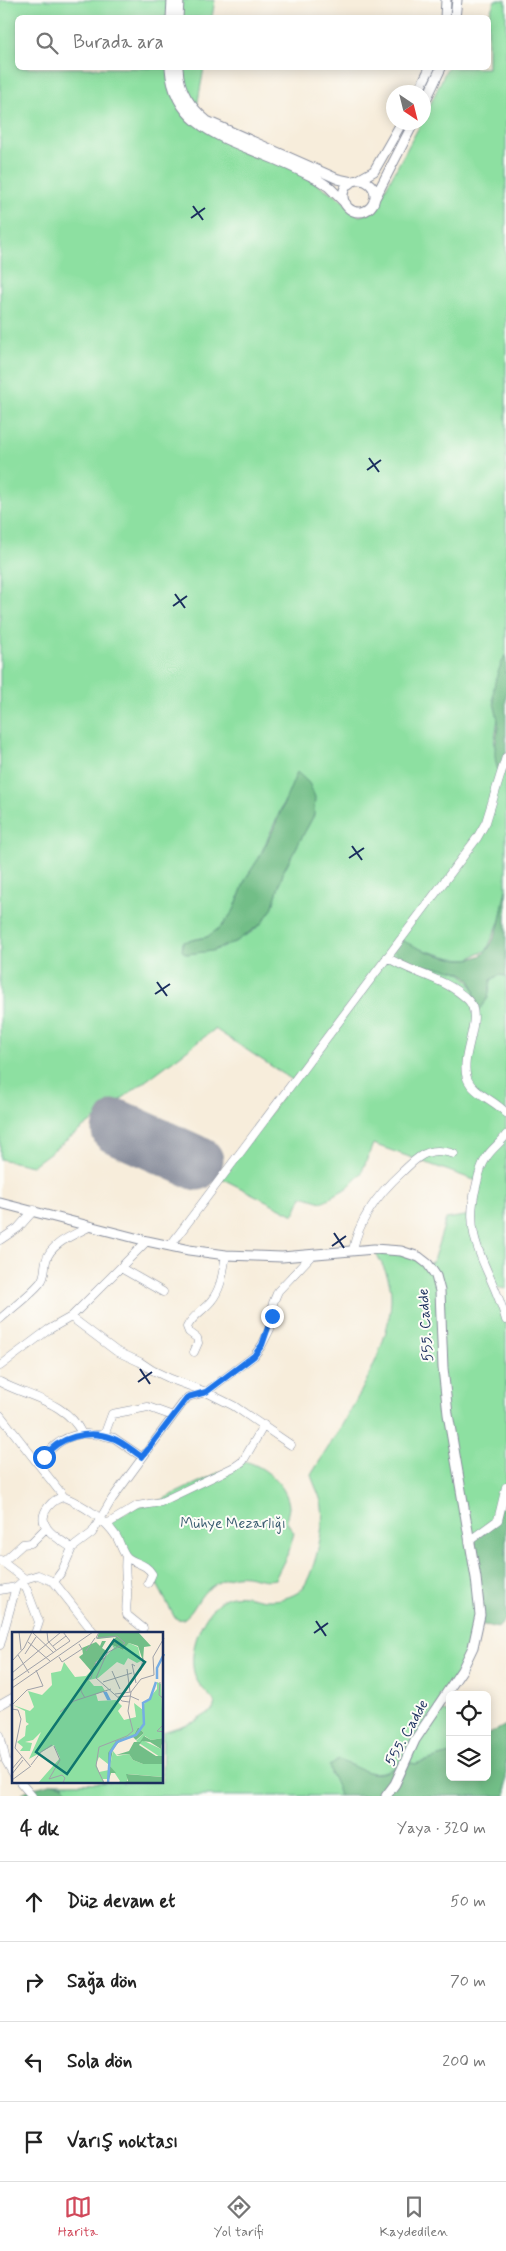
<!DOCTYPE html>
<html lang="tr">
<meta charset="utf-8">
<style>
:root{--surface:#fff;--page:#f6f6f6;--text:#222;--muted:#767676;--line:#e0e0e0;--accent:#d1495b}
body{margin:0;font-family:Mynerve,sans-serif;background:var(--page);color:var(--text)}
.controls{position:absolute;right:15px;bottom:15px;display:grid;overflow:hidden;border-radius:8px;box-shadow:0 2px 12px #0003}
.controls button{width:45px;height:45px;display:grid;place-items:center;padding:0;border:0;border-bottom:1px solid var(--line);background:var(--surface);color:var(--text);font:25px sans-serif}
.compass{position:absolute;left:386px;top:85px;width:45px;height:45px;border-radius:50%;background:var(--surface);box-shadow:0 2px 12px #0003;rotate:145deg}
.stop{position:absolute;width:15px;height:15px;margin:-11px;border:4px solid #1a73e8;border-radius:50%;background:#fff}
.stop.end{background:#1a73e8;border-color:#fff;box-shadow:0 1px 5px #0008}
.list{margin:0;padding:0;list-style:none}
h2{display:flex;justify-content:space-between;align-items:center;height:65px;margin:0;padding:0 20px;font-size:21px}
h2 small{font-size:16px;font-weight:400;color:var(--muted)}
.list li{display:grid;grid-template-columns:32px 1fr auto;gap:15px;align-items:center;box-sizing:border-box;height:80px;padding:0 20px;border-top:1px solid var(--line)}
.list b{display:block;font-size:19px;white-space:nowrap}
.list em{font-size:16px;font-style:normal;color:var(--muted)}
.icon{flex:none;width:28px;height:28px;fill:none;stroke:currentColor;stroke-width:2;stroke-linecap:round;stroke-linejoin:round}
.map{position:relative;flex:none;width:506px;height:1796px;overflow:hidden}
.search{position:absolute;background:var(--surface);box-shadow:0 2px 12px #0003;left:15px;right:15px;top:15px;height:55px;display:flex;align-items:center;gap:12px;box-sizing:border-box;padding:0 18px;border-radius:8px;color:var(--muted);font-size:19px}
.sheet{height:385px;background:var(--surface)}
nav{display:flex;justify-content:space-around;align-items:center;box-sizing:border-box;height:70px;border-top:1px solid var(--line);background:var(--surface);font-size:14px;color:var(--muted)}
nav a{display:grid;justify-items:center;gap:2px}
nav .on{color:var(--accent)}
.map>svg:first-child{display:block}
.green{fill:#8de0a1;stroke:#548880;fill-rule:evenodd}
.forest{fill:#72be87;stroke:#467672}
.lines{fill:none;stroke-linecap:round;stroke-linejoin:round}
.runway{stroke:#898e9c;stroke-width:45}
.minor-casing{stroke:#898e9c;stroke-width:9}
.tertiary-casing{stroke:#898e9c;stroke-width:11}
.minor{stroke:#fff;stroke-width:8}
.tertiary{stroke:#fff;stroke-width:9}
.route{stroke:#1a73e8;stroke-width:6}
.ticks{fill:none;stroke:#1b2f5e;stroke-width:2}
.labels{text-anchor:middle;dominant-baseline:central;stroke-width:4;stroke-linejoin:round;paint-order:stroke}
.street-label{font-size:15px;fill:#1b2f5e;stroke:#fdfcf7}
.park-label{font-size:15px;fill:#385b6f;stroke:#fdfcf7}
.inset-river{fill:none;stroke:#75ade4;stroke-width:2.5}
.inset-road{fill:none;stroke:#9fa1a9;stroke-width:1}
.view{fill:#0f766e;fill-opacity:0.15;stroke:#0f766e;stroke-width:2.5}
.inset-edge{fill:none;stroke:#1b2f5e;stroke-width:2.5}
</style>
<div class="map">
<svg width="506" height="1796" viewBox="0 0 506 1796">
<rect width="100%" height="100%" fill="#fdfcf7"/>
<filter id="ink" filterUnits="userSpaceOnUse"><feTurbulence type="fractalNoise" baseFrequency=".02" numOctaves="2"/><feDisplacementMap in="SourceGraphic" scale="10" xChannelSelector="R" yChannelSelector="G"/><feConvolveMatrix kernelMatrix="1 2 1 2 8 2 1 2 1" color-interpolation-filters="sRGB"/></filter>
<filter id="wash" filterUnits="userSpaceOnUse"><feTurbulence type="fractalNoise" baseFrequency=".0096" numOctaves="4" result="noise"/><feDisplacementMap in="SourceGraphic" scale="20" xChannelSelector="R" yChannelSelector="G"/><feGaussianBlur stdDeviation="1.12" result="paint"/><feColorMatrix in="noise" values="0 0 0 0 0 0 0 0 0 0 0 0 0 0 0 0 0 1.4 0 .05"/><feComposite in="paint" operator="in"/></filter>
<g filter="url(#wash)">
<rect width="100%" height="100%" fill="#f7eddb"/>
<!-- green -->
<path class="green" d="M0,0h172l-1,17 -153,1v50h152l28,56 87,39 56,36 18,17 10,-3 6,-5 46,-85 3,-1v-4l23,-50h41v-50l7,-18h11v653l-11,30 -2,16 5,19 -4,27 12,24v121l-6,30 -13,30 -19,9 -16,-1 -36,-10 -16,-8 6,21c29,6 73,3 68,44l14,-7 3,-18 8,-5 7,1v313l-11,-2 11,33v167l-27,111 -6,49 -37,61 14,5v41l-35,10 -10,-3c-19,14 -36,16 -56,3l-19,9 7,11 3,12h-269l-7,-11 -11,-2 109,-1 1,-50 31,-10 19,-12 2,-8c-6,-8 -16,-15 -19,-24 -11,-23 7,-70 30,-80 16,-7 30,3 45,2 9,0 21,-3 29,-9 14,-13 25,-65 22,-84 -1,-10 -8,-22 -11,-32 29,-47 79,-120 80,-176 1,-19 -9,-35 -17,-50h14l40,15 5,-3 13,-42 25,-4 6,-34 -104,-37 -12,30 -14,14 -25,14 -20,-6 -8,19 -73,-37 73,-97 -79,-52 -183,137 -32,-7zM285,800l29,15 -30,55 -12,39 -11,15 -11,9 -28,15 -35,6 5,-14 15,-3 6,-4 9,-7 12,-16 12,-32 13,-20z
M179,0h36l-3,17 -34,1z
M178,68h26l-8,44z
M243,1461c19,3 45,24 46,46 0,5 -3,9 -2,15l7,11 -5,18 -14,28c-9,2 -14,0 -23,-2 -16,-4 -28,1 -41,10 -13,8 -15,22 -25,30 -3,3 -7,3 -11,1l-26,-49 -16,-9 -26,-36 30,-18 16,-2z"/>
<!-- forest -->
<path class="forest" d="M506,653v116l-6,8c-8,-23 -5,-27 -2,-49 1,-10 -3,-18 -4,-27 -3,-16 6,-34 12,-48z
M297,772l12,11 6,14 -1,18 -30,55 -12,39 -11,15 -24,17 -25,10 -25,3 -5,-3 1,-9 24,-5 15,-11 12,-16 12,-32 13,-20 14,-28z
M506,890v86l-7,-1 -8,5 -3,18 -8,11 -6,-4c6,-49 -43,-30 -70,-45 -4,-2 -8,-7 -11,-10l7,-11c19,11 72,33 88,10 12,-17 14,-40 18,-59z
M506,1487v132l-8,9 -19,-4 -10,-83 28,-21z
M506,1725v71h-166c-2,-10 -9,-19 -11,-30l9,-6c30,11 36,23 67,1l10,3 35,-10v23h37v-42z
M53,1783l11,2 7,11h-48l-1,-3c10,-6 20,-6 31,-10z"/>
<g class="lines">
<!-- runway -->
<path class="runway" d="M118,1122l83,38 -4,8 -83,-37z"/>
</g>
</g>
<g filter="url(#ink)">
<g class="lines">
<defs>
<path id="minor" d="M387,957c25,17 58,20 81,43 17,17 -9,55 -1,78 6,16 28,22 39,35
M506,1135c-6,9 -15,14 -20,23 -6,9 -8,20 -10,29 -15,56 17,83 30,133
M0,1240l18,-12 16,-18
M170,1246l307,-408 9,-16 20,-65
M353,1250c6,-32 26,-57 49,-78 8,-7 15,-16 25,-19 9,-4 18,-2 27,1
M121,1268l42,24
M71,1317l45,34 24,11 12,8 19,9 35,13 28,14 57,39
M0,1319c13,-12 29,-23 40,-36 6,-7 4,-14 6,-22 4,-18 30,-27 45,-35
M194,1352l4,-9 -1,-5 -8,-6 -2,-5c6,-12 16,-16 24,-26 11,-13 12,-31 15,-46
M0,1366l48,-36 23,-13 76,-76
M0,1382c27,15 67,19 82,52
M0,1415l64,82c19,8 41,22 52,39 4,6 6,16 11,21 8,7 19,6 25,17l-4,9
M101,1435l13,3 28,19
M41,1467c5,-18 21,-30 40,-33 9,-1 16,3 24,-1l7,-19 36,-7 25,9
M64,1497c-7,1 -12,5 -16,10 -15,19 11,32 24,41
M107,1524l30,-18 24,-4 75,-36 7,-5 21,-36
M469,1541l29,-21 8,-33
M126,1556c-2,12 0,22 1,34 1,8 -2,16 0,25l16,13
M0,1560l25,19 13,-4 16,7 41,52
M3,1562l20,-18 8,-1 15,-15
M22,1582l5,8 12,32 -4,12
M54,1582l8,-11 10,-23 20,-15 20,-34 70,-95 6,-7 18,-5 48,-36 8,-11 8,-16 3,-26 5,-12 34,-36
M0,1590l16,-3
M0,1645l16,-58 9,-8
M0,1705l14,-8
M0,1735l6,26 8,14
M20,1782l12,14"/>
<path id="tertiary" d="M171,18l1,-18
M178,18l1,-18
M445,18l1,-18
M455,18l2,-18
M170,68c4,56 50,69 94,87 18,7 35,15 53,24l12,8 17,17
M178,68c1,23 12,39 29,53l131,58 14,3
M418,92l12,-24
M424,104l17,-36
M358,180l16,-9 28,-49
M343 196a16 16 0 1 1 32 0a16 16 0 1 1-32 0Z
M374,200l40,-78
M0,1203l147,38 42,9 37,5 56,2 92,-8 27,2 18,6 9,7 8,12 4,15 3,77 5,46 28,164 4,37 -7,32 -11,23 -47,70 -20,44 -9,12"/>
</defs>
<!-- minor casing -->
<use href="#minor" class="minor-casing"/>
<!-- tertiary casing -->
<use href="#tertiary" class="tertiary-casing"/>
<!-- minor -->
<use href="#minor" class="minor"/>
<!-- tertiary -->
<use href="#tertiary" class="tertiary"/>
</g>
</g>
<g class="lines" filter="url(#ink)">
<!-- route -->
<path class="route" d="M44,1457c14,-20 45,-28 68,-19 10,3 21,13 30,19l46,-60 18,-5 48,-36 8,-11 10,-29"/>
</g>
<!-- ticks -->
<path class="ticks" d="M193,206l10,14M191,218l14,-10M369,458l10,14M367,470l14,-10M175,594l10,14M173,606l14,-10M352,846l10,14M349,858l15,-10M157,982l10,14M155,994l15,-10M334,1233l10,15M332,1246l14,-10M140,1369l10,15M138,1382l14,-10M316,1621l10,15M314,1633l14,-10"/>
<g class="labels">
<!-- street labels -->
<g class="street-label">
<text transform="translate(426 1325) rotate(-94)">555. Cadde</text>
<text transform="translate(407 1733) rotate(-61)">555. Cadde</text>
</g>
<!-- park labels -->
<g class="park-label">
<text x="233" y="1524">Mühye Mezarlığı</text>
</g>
</g>
<!-- overview -->
<g transform="translate(12 1632)">
<rect width="151" height="151" fill="#f7eddb"/>
<path d="M117,11l9,4 3,14 -4,2 -9,-5 -4,7 -7,-3 -19,16 -9,2 5,6h8l3,5 -9,3 2,7 18,-1 6,6 -4,5 6,9 12,-3 -2,-14 9,7 1,-6 13,-15v-7l4,2 2,54 -12,2 -6,-4 -3,4 19,9 2,-8v18l-27,-18 8,-8 -6,-6 -4,8 -19,8 -7,11v10l-9,-7 -3,7 3,8 10,-2v9h-6l1,4h-66l22,-25 -6,-13 -25,14 12,-27 -8,8 -8,2 7,1 -2,8h-10l3,-4 -6,-5 8,-6 1,-10 3,-2 -3,-2 -1,-11 -12,-6 17,6 4,-4 -6,-16 14,4 10,-10 -1,-12 10,-2 3,-9 11,15 11,-1 28,-28 -2,-3 11,5zM101,119l4,5 12,-2 4,6 10,4h20v13l-35,-3 -1,8 -9,1 2,-2 -10,-15z" fill="#8de0a1"/>
<path d="M87,0h39l13,14 -7,1 -1,14 -5,-15 -9,-3 -6,7 -13,-6 6,-7 -19,2zM90,9h4l-4,7 6,4 -12,10 -4,10 -13,-15 4,-3 -1,-6 14,-6 4,4zM126,95l6,6 -8,7 -3,-3 -13,4 -7,8 -3,17 6,7h-5l-3,10v-30l8,-12 18,-6zM132,104l7,4 12,-2 -2,11 -11,-7 -8,-1 -3,4 17,11h6l1,8h-20l-10,-4 -4,-6 -13,1 13,-4 5,-9h6zM114,142l36,3 1,6h-41l6,-2z" fill="#72be87"/>
<path class="inset-river" d="M145,47v-11l7,-14M93,61h1l3,6h-1zM96,151l2,-30 7,-11 19,-7 8,-11 -1,-21 7,-4 6,-17"/>
<path class="inset-road" d="M7,0l2,18M20,0l22,21M35,0l1,9 8,9M87,0l-3,6 21,-2 8,7 -18,10 -11,25 26,23 7,1M16,10l22,19M41,14l13,-10M74,19l9,-13M13,22l11,-17M6,23l11,18M47,25l3,5 20,-13 -3,-5M0,29l12,-13 8,-16M123,34l-3,-2 4,19M115,37l3,23M100,39l8,18M0,41l49,-41M123,43l6,-5 2,-12M0,49l58,-40 -7,-9M91,50l29,-9M148,50l-1,13 5,4M0,56l81,-56M103,62l16,-2M106,65l12,-1 9,4M73,66l-4,-7 3,-9 7,-4 5,-16 9,-4M0,73l15,-15 16,-4 -7,-16M0,77l6,1 3,9 -6,29 15,18M48,80l14,-11 37,-12M152,92l-7,7 7,1M42,114l6,14 -11,19 13,-4 3,3 -2,5M19,133l10,-13 11,-7M0,137l10,-12M0,142l11,-14M0,148l19,-14M92,151l-8,-17 3,-19 28,-11 6,-5 -5,-20 3,-19 10,-13 13,-4 -1,-18 11,-19"/>
<path class="view" d="M102,8l31,22 -78,112 -31,-22z"/>
<rect width="151" height="151" class="inset-edge"/>
</g>
</svg>
<div class="controls">
<button><svg class="icon" aria-label="locate" viewBox="0 0 24 24"><circle cx="12" cy="12" r="6"/><path d="M12 2v4M12 18v4M2 12h4M18 12h4"/></svg></button>
<button><svg class="icon" aria-label="layers" viewBox="0 0 24 24"><path d="M12 4l9 5-9 5-9-5zM3 14l9 5 9-5"/></svg></button>
</div>
<svg class="compass" viewBox="-18 -18 36 36"><path d="M0-13l5 13h-10z" fill="#e53935"/><path d="M0 13l5-13h-10z" fill="#767676"/></svg>
<div class="stop" style="left:44px;top:1457px"></div>
<div class="stop end" style="left:272px;top:1316px"></div>
<div class="search"><svg class="icon" aria-label="search" viewBox="0 0 24 24"><circle cx="10" cy="10" r="6"/><path d="M15 15l6 6"/></svg>Burada ara</div>
</div>
<section class="sheet">
<h2>4 dk<small>Yaya · 320 m</small></h2>
<ul class="list">
<li><svg class="icon" aria-label="ahead" viewBox="0 0 24 24"><path d="M12 20V5M6 11l6-6 6 6"/></svg><div><b>Düz devam et</b></div><em>50 m</em></li>
<li><svg class="icon" aria-label="right" viewBox="0 0 24 24"><path d="M7 20v-9h11M14 6l5 5-5 5"/></svg><div><b>Sağa dön</b></div><em>70 m</em></li>
<li><svg class="icon" aria-label="left" viewBox="0 0 24 24"><path d="M17 20v-9H6M10 6l-5 5 5 5"/></svg><div><b>Sola dön</b></div><em>200 m</em></li>
<li><svg class="icon" aria-label="arrive" viewBox="0 0 24 24"><path d="M6 21V4h12l-3 4 3 4H6"/></svg><div><b>Varış noktası</b></div></li>
</ul>
</section>
<nav>
<a class="on"><svg class="icon" aria-label="map" viewBox="0 0 24 24"><path d="M3 6l6-2 6 2 6-2v14l-6 2-6-2-6 2zM9 4v14M15 6v14"/></svg>Harita</a>
<a><svg class="icon" aria-label="directions" viewBox="0 0 24 24"><path d="M12 3l9 9-9 9-9-9zM9 14v-3h6M13 9l2 2-2 2"/></svg>Yol tarifi</a>
<a><svg class="icon" aria-label="saved" viewBox="0 0 24 24"><path d="M7 4h10v16l-5-4-5 4z"/></svg>Kaydedilen</a>
</nav>
